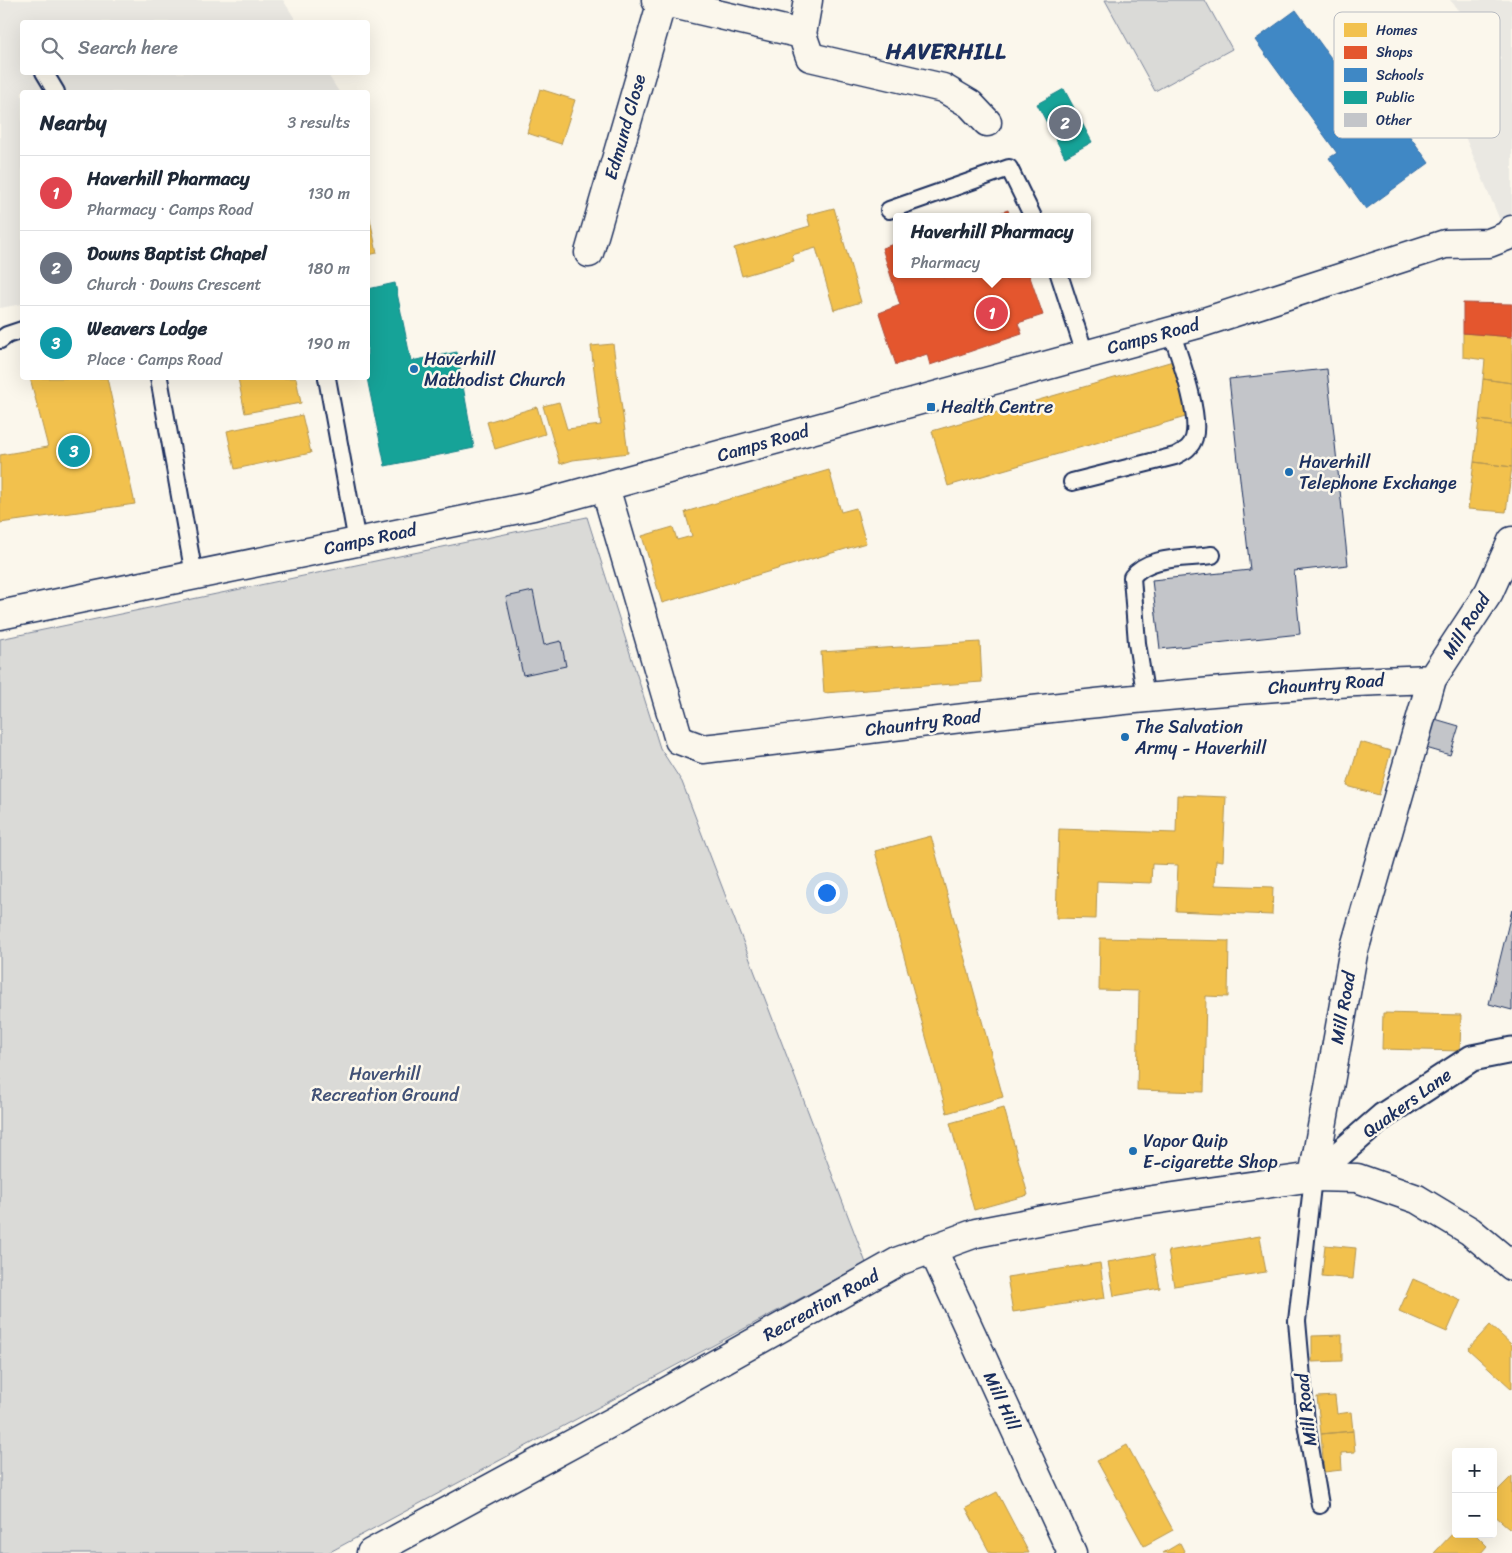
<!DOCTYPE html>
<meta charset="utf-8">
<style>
:root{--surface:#fff;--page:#f2f2f3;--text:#1f2937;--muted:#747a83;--line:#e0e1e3;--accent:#b45309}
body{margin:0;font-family:Sriracha,sans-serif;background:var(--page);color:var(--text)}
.controls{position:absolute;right:15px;bottom:15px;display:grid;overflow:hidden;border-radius:5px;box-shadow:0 5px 20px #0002}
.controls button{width:45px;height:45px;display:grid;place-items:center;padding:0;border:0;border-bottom:1px solid var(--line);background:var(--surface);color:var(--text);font:25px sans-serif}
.you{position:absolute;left:826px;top:892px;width:18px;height:18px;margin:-12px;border:4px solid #fff;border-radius:50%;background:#1a73e8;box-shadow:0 0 0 8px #1a73e833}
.badge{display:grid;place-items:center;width:32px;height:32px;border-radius:50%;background:var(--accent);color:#fff;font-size:16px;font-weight:700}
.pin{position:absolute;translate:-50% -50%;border:2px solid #fff;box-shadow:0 1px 5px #0006}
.popup{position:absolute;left:893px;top:213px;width:198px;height:65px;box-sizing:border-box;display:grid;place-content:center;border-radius:5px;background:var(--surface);filter:drop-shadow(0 1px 4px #0005);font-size:16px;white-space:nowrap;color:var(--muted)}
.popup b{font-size:19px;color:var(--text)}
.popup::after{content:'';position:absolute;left:50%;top:100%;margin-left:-10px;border:10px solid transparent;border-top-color:var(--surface)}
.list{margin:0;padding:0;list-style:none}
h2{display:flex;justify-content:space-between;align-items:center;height:65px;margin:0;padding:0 20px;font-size:21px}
h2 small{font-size:16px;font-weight:400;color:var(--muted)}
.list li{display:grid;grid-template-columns:32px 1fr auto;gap:15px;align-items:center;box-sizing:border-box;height:75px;padding:0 20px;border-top:1px solid var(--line)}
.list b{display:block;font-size:19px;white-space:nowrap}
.list p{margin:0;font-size:16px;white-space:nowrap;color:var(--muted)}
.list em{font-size:16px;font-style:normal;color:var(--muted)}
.icon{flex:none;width:28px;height:28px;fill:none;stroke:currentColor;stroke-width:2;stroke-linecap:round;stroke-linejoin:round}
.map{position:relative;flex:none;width:1512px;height:1553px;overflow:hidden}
.search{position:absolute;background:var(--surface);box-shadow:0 5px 20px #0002;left:20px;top:20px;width:350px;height:55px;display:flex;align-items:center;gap:12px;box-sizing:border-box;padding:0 18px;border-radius:5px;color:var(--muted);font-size:19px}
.panel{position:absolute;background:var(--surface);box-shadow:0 5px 20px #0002;left:20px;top:90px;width:350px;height:290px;border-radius:5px}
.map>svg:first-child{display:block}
.built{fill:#eae8e2}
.green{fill:#dadad7;stroke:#7a849a}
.homes{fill:#f2c14e;stroke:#b29553}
.shops{fill:#e4572e;stroke:#a84b3c}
.schools{fill:#3f88c5;stroke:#346da6}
.public{fill:#17a398;stroke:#188087}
.building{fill:#c3c5c9;stroke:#1b2f5e}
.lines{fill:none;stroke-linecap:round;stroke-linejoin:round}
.service-casing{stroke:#1b2f5e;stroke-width:20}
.pedestrian-casing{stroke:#1b2f5e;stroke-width:29}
.minor-casing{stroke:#1b2f5e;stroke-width:31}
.service{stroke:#fbf7ec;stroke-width:16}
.pedestrian{stroke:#fbf7ec;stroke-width:25}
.minor{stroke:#fbf7ec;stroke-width:28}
.poi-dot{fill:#1f6fb2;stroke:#fbf7ec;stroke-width:2}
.labels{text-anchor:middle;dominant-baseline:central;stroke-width:5;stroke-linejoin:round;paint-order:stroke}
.street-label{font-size:18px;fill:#1b2f5e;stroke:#fbf7ec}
.poi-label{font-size:18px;fill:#1b2f5e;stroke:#fbf7ec;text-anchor:start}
.park-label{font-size:18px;fill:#415176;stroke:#fbf7ec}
.district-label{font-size:22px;font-weight:bold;letter-spacing:1px;fill:#1b2f5e;stroke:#fbf7ec}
.key{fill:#fbf7ec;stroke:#b8bbc1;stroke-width:1}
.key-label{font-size:14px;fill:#1b2f5e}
</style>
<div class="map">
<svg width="1512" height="1553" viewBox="0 0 1512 1553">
<rect width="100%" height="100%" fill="#fbf7ec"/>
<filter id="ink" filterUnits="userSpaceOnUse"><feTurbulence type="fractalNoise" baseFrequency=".02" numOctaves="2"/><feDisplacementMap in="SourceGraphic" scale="10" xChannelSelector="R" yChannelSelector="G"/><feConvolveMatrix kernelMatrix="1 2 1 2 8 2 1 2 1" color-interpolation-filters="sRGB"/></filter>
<g filter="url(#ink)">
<!-- built -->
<path class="built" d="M0,0h283l14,22h-275v50l305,1 12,19h-317v212l-22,4z
M1450,0h62v236l-10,-11 -41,-98 40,-69z"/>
<!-- green -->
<path class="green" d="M1105,0h100l27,49 -77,42z
M587,517l73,231 22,34 184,481 -538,290h-328v-914z"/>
<!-- homes -->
<path class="homes" d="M540,89l35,11 -14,44 -34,-11z
M834,208l27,94 -27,8 -18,-62 -24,7 2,6 -52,15 -8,-28 76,-22 -3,-11z
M368,209l9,44 -9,2z
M1463,333l49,4v46l-29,-4 2,-19 -22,-3z
M613,344l15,109 -55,7 -13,4 -17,-58 16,-4 8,27 34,-4 -10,-79z
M1173,361l16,55 -241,70 -16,-55z
M30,378h77l28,126 -135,19v-68l48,-8z
M238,378h58l5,25 -56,10z
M1483,379l29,4v41l-33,-4z
M537,407l8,27 -50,15 -8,-27z
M302,415l9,38 -76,16 -8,-38z
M1479,420l33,4v43l-38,-5z
M1474,462l38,5 -6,45 -38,-3z
M829,470l12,42 15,-4 10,35 -204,60 -20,-67 31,-9 4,13 15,-4 -7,-24z
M980,642l2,40 -158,11 -3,-41z
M1360,742l31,9 -12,44 -32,-9z
M1177,795l49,2 -3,64 -7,-1 -1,25 58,2 -1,28 -96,-4 2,-46 -26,-1 -1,19 -54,-2 -1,38 -40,-1 3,-89 117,4z
M931,836l72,261 -56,16 -72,-262z
M1100,938l129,3 -1,56 -22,-1 -2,96 -67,-2 2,-99 -40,-1z
M1383,1013l78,2 -1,36 -78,-2z
M1004,1108l24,87 -54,15 -24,-87z
M1260,1236l6,36 -92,14 -6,-35z
M1325,1245l31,3 -3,31 -31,-3z
M1154,1254l6,34 -46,8 -6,-34z
M1100,1263l5,35 -92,14 -6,-35z
M1413,1279l48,21 -14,32 -48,-21z
M1490,1325l22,20v44l-44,-40z
M1342,1335v26l-30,1v-26z
M1335,1396l2,18 14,-2 2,19 -32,3 -4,-37z
M1353,1431l2,21 -14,1 1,17 -18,2 -3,-38z
M1127,1445l46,85 -29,16 -47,-85z
M1512,1476v49l-3,3 -16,-14v-19z
M997,1492l32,61h-39l-24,-45z
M1456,1530v4h19l12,12 -6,7h-47z
M1180,1543l5,10h-22z"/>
<!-- shops -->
<path class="shops" d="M1008,210l2,7h-22z
M897,243v31h45l1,4 12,-4h74l14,41 -25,8 4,11 -92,31 -3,-11 -31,11 -17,-52 21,-8 -18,-57z
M1463,303l49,1v33l-49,-4z"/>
<!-- schools -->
<path class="schools" d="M1296,10l78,107 15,-10 40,56 -63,46 -37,-51 8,-5 -82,-113z"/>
<!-- public -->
<path class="public" d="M1064,89l28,53 -27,15 -28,-53z
M395,283l16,78 46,-9 17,96 -89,18 -18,-88 1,-89z"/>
<!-- building -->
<path class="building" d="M1327,369l21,196 -54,6 6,63 -140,15 -8,-69 98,-10 -21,-191z
M533,591l11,54 17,-4 5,25 -43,9 -17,-78z
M1435,719l24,7 -9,29 -24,-7z
M1512,910v100l-23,-6z"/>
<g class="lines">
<defs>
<path id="service" d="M44,72l12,20
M889,210l120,-42 24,49
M1059,274l26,80
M0,340l7,-5 15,-5
M159,378l35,197
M327,378l30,164
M1072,482l103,-26c9,-5 16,-8 19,-18 7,-24 -15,-82 -23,-107
M1146,698l-9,-55 -5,-66c17,-22 54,-18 80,-22
M1313,1177l-16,144 9,102 14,82"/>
<path id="pedestrian" d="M1313,1177l70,-61 89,-58 40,-8"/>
<path id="minor" d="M656,0l146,34 8,23 133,31 27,16 17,18
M802,34l6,-34
M589,253l73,-252
M605,487l74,253 24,9c243,-28 485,-63 729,-70
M0,615l533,-109 665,-182 247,-80 44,-1 18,-7 5,-6
M1313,1177l40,-223 79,-275 57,-87 23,-51
M932,1248l140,305
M371,1553l247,-134 281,-158 77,-28 156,-30 181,-26 44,1 60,21 53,32 42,35"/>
</defs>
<!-- service casing -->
<use href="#service" class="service-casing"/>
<!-- pedestrian casing -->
<use href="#pedestrian" class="pedestrian-casing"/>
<!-- minor casing -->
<use href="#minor" class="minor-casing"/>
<!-- service -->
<use href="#service" class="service"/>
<!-- pedestrian -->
<use href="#pedestrian" class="pedestrian"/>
<!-- minor -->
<use href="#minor" class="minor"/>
</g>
</g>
<!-- markers -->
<g class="poi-dot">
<circle cx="414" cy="369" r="5"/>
<rect x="926" y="402" width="10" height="10" rx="2.5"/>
<circle cx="1289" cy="472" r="5"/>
<circle cx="1125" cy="737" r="5"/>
<circle cx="1133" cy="1151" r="5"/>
</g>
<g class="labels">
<!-- street labels -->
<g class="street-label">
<text transform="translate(625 127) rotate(-74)">Edmund Close</text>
<text transform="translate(1153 336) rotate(-15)">Camps Road</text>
<text transform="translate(763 443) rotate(-16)">Camps Road</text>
<text transform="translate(370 539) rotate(-12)">Camps Road</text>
<text transform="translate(1466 626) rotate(-58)">Mill Road</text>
<text transform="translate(1326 684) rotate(-4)">Chauntry Road</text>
<text transform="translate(923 723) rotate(-7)">Chauntry Road</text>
<text transform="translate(1343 1008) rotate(-80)">Mill Road</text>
<text transform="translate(1407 1103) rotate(-36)">Quakers Lane</text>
<text transform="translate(821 1305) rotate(-29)">Recreation Road</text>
<text transform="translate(1002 1401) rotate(65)">Mill Hill</text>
<text transform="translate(1306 1410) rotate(-97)">Mill Road</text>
</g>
<!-- poi labels -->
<g class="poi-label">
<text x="424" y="359">Haverhill<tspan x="424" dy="21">Mathodist Church</tspan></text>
<text x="941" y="407">Health Centre</text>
<text x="1299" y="462">Haverhill<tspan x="1299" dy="21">Telephone Exchange</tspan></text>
<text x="1135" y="727">The Salvation<tspan x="1135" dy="21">Army - Haverhill</tspan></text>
<text x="1143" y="1141">Vapor Quip<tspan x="1143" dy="21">E-cigarette Shop</tspan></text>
</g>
<!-- park labels -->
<g class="park-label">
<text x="385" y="1074">Haverhill<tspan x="385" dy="21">Recreation Ground</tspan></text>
</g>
<!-- district labels -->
<g class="district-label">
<text x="946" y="51">HAVERHILL</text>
</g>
</g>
<!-- legend -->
<rect x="1334" y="12" width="166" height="126" rx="8" class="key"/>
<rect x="1344" y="23" width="23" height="14" fill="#f2c14e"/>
<rect x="1344" y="46" width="23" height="13" fill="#e4572e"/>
<rect x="1344" y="68" width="23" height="14" fill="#3f88c5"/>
<rect x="1344" y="91" width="23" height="13" fill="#17a398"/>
<rect x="1344" y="113" width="23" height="14" fill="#c3c5c9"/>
<g class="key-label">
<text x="1376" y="35">Homes</text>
<text x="1376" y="57">Shops</text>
<text x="1376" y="80">Schools</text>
<text x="1376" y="102">Public</text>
<text x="1376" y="125">Other</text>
</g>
</svg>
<div class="controls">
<button>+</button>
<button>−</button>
</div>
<div class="you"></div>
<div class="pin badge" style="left:992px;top:313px;background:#e0444e">1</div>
<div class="popup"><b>Haverhill Pharmacy</b>Pharmacy</div>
<div class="pin badge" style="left:1065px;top:123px;background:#6b7280">2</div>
<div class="pin badge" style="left:74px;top:451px;background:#0f9aa8">3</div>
<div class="search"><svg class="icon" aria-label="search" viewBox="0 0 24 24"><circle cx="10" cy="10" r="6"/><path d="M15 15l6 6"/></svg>Search here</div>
<section class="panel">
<h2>Nearby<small>3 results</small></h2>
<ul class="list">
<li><span class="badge" style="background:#e0444e">1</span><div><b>Haverhill Pharmacy</b><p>Pharmacy · Camps Road</p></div><em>130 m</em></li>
<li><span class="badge" style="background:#6b7280">2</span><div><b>Downs Baptist Chapel</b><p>Church · Downs Crescent</p></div><em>180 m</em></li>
<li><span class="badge" style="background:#0f9aa8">3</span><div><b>Weavers Lodge</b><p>Place · Camps Road</p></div><em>190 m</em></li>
</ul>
</section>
</div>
